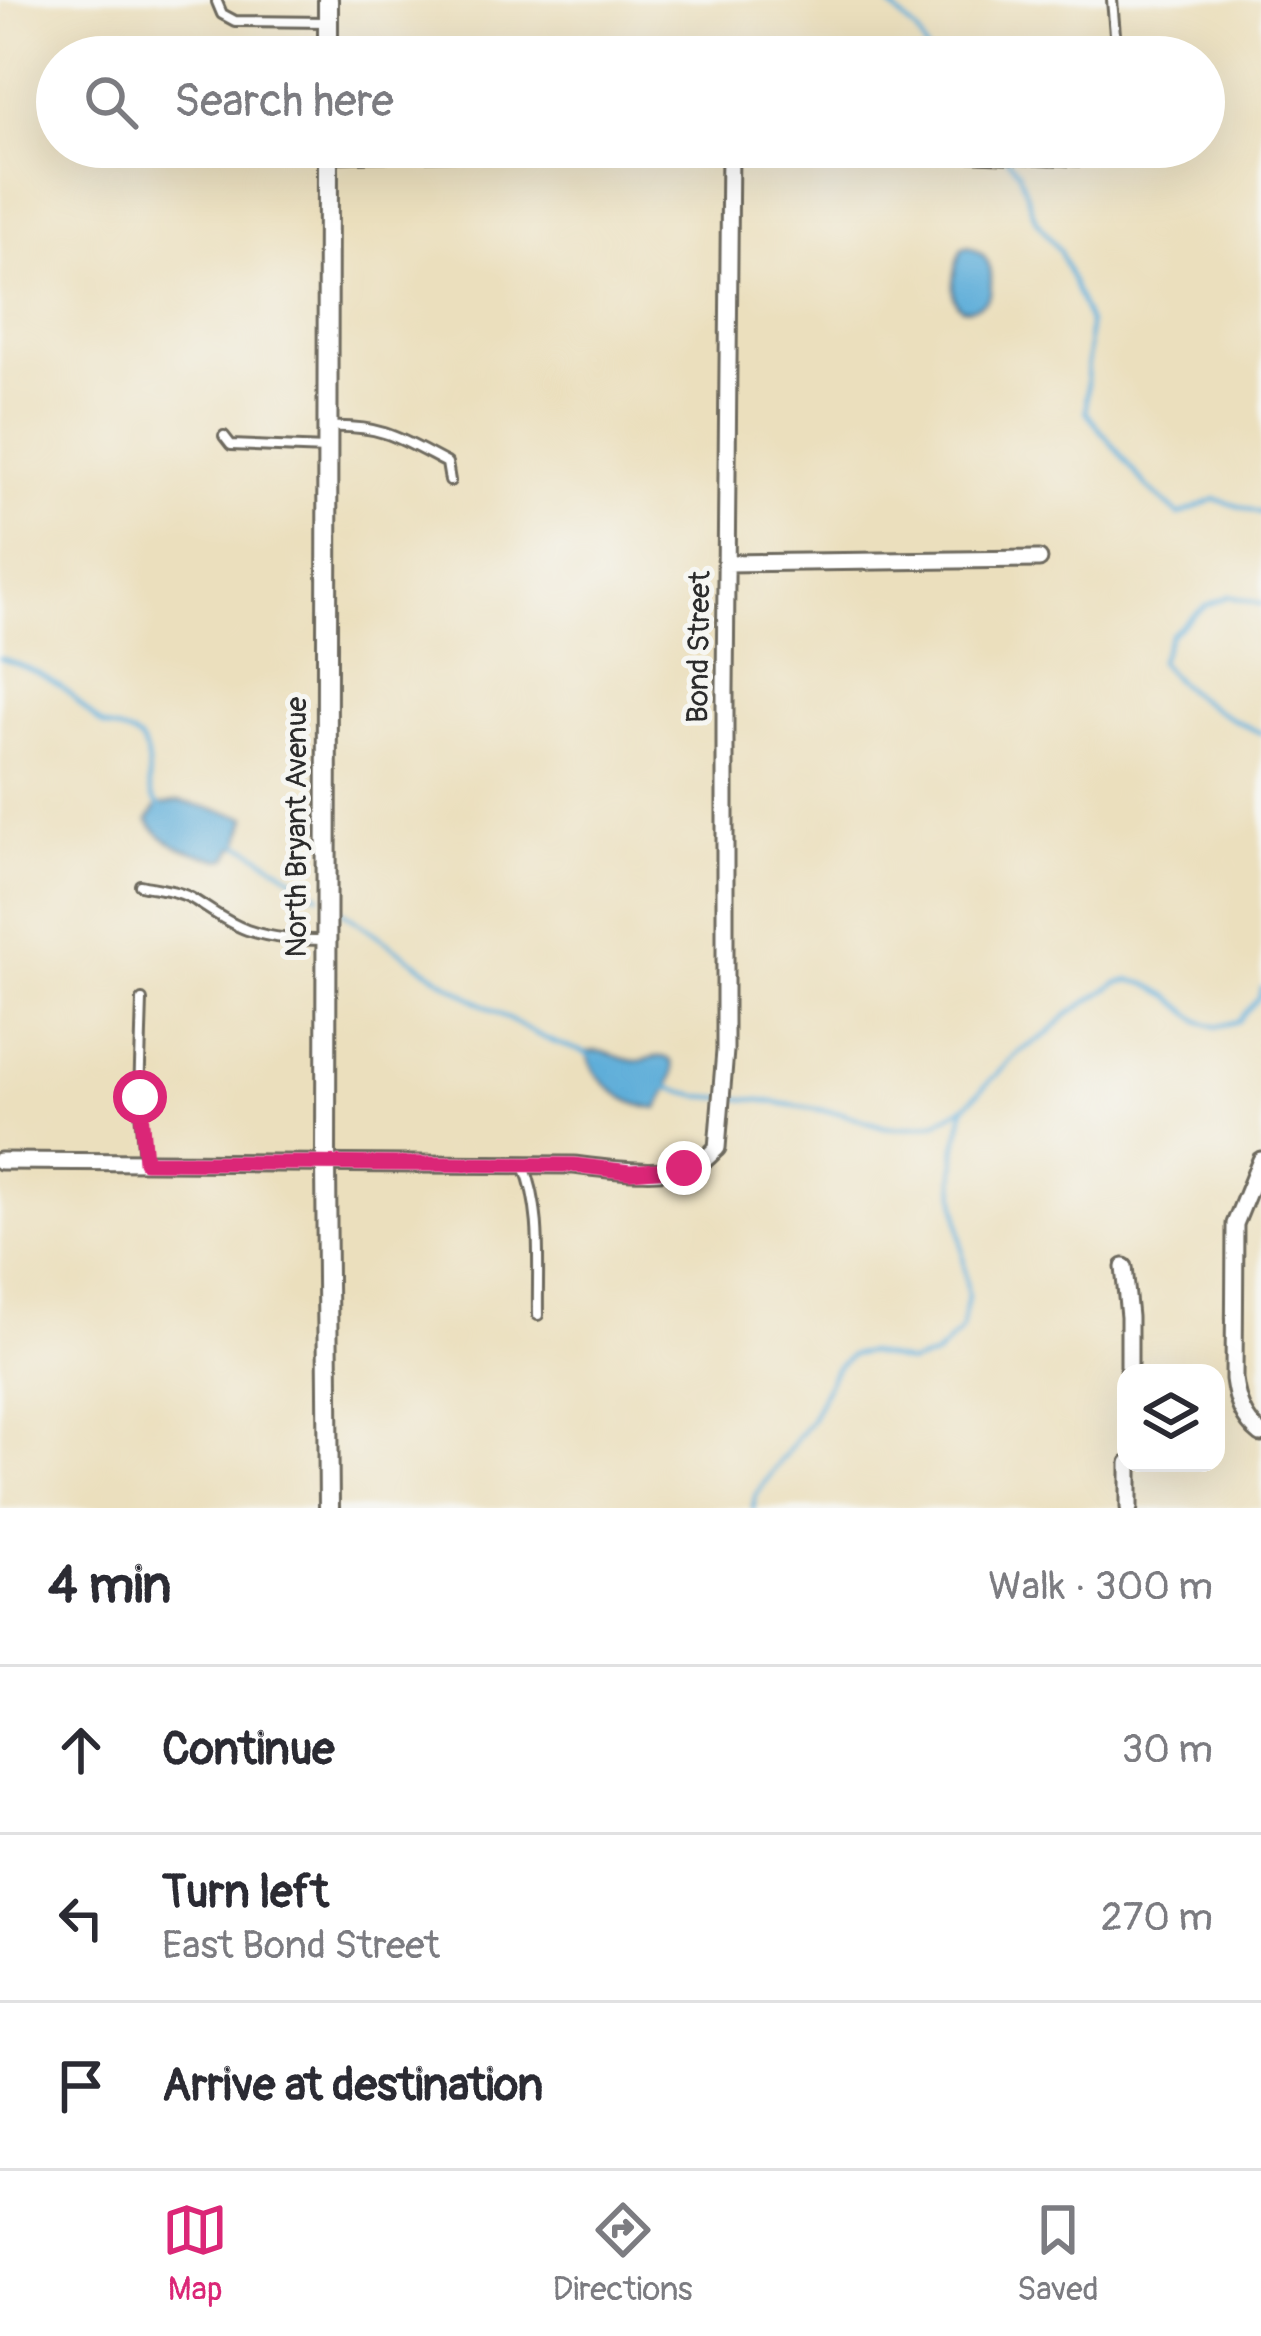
<!DOCTYPE html>
<meta charset="utf-8">
<style>
:root{--surface:#fff;--page:#f2f2f3;--text:#2b2b33;--muted:#7c7c81;--line:#e1e1e2;--accent:#db2777}
body{margin:0;font-family:Pangolin,sans-serif;background:var(--page);color:var(--text)}
.controls{position:absolute;right:36px;bottom:36px;display:grid;overflow:hidden;border-radius:24px;box-shadow:0 12px 48px #0002}
.controls button{width:108px;height:108px;display:grid;place-items:center;padding:0;border:0;border-bottom:3px solid var(--line);background:var(--surface);color:var(--text);font:60px sans-serif}
.stop{position:absolute;width:36px;height:36px;margin:-27px;border:9px solid #db2777;border-radius:50%;background:#fff}
.stop.end{background:#db2777;border-color:#fff;box-shadow:0 3px 12px #0008}
.list{margin:0;padding:0;list-style:none}
h2{display:flex;justify-content:space-between;align-items:center;height:156px;margin:0;padding:0 48px;font-size:51px}
h2 small{font-size:39px;font-weight:400;color:var(--muted)}
.list li{display:grid;grid-template-columns:78px 1fr auto;gap:36px;align-items:center;box-sizing:border-box;height:168px;padding:0 48px;border-top:3px solid var(--line)}
.list b{display:block;font-size:45px;white-space:nowrap}
.list p{margin:0;font-size:39px;white-space:nowrap;color:var(--muted)}
.list em{font-size:39px;font-style:normal;color:var(--muted)}
.icon{flex:none;width:66px;height:66px;fill:none;stroke:currentColor;stroke-width:2;stroke-linecap:round;stroke-linejoin:round}
.map{position:relative;flex:none;width:1261px;height:1508px;overflow:hidden}
.search{position:absolute;background:var(--surface);box-shadow:0 12px 48px #0002;left:36px;right:36px;top:36px;height:132px;display:flex;align-items:center;gap:30px;box-sizing:border-box;padding:0 42px;border-radius:66px;color:var(--muted);font-size:45px}
.sheet{height:660px;background:var(--surface)}
nav{display:flex;justify-content:space-around;align-items:center;box-sizing:border-box;height:168px;border-top:3px solid var(--line);background:var(--surface);font-size:33px;color:var(--muted)}
nav a{display:grid;justify-items:center;gap:6px}
nav .on{color:var(--accent)}
.map>svg:first-child{display:block}
.water{fill:#5faed9;stroke:#456c82;stroke-width:3}
.lines{fill:none;stroke-linecap:round;stroke-linejoin:round}
.stream{stroke:#5faed9;stroke-width:4.5}
.service-casing{stroke:#6e6a5e;stroke-width:14}
.minor-casing{stroke:#6e6a5e;stroke-width:21}
.tertiary-casing{stroke:#6e6a5e;stroke-width:24}
.service{stroke:#fff;stroke-width:8}
.minor{stroke:#fff;stroke-width:15}
.tertiary{stroke:#fff;stroke-width:18}
.route{stroke:#db2777;stroke-width:15}
.labels{text-anchor:middle;dominant-baseline:central;stroke-width:10;stroke-linejoin:round;paint-order:stroke}
.street-label{font-size:30px;fill:#2b2b2b;stroke:#f6f6f2}
</style>
<div class="map">
<svg width="1261" height="1508" viewBox="0 0 1261 1508">
<rect width="100%" height="100%" fill="#f6f6f2"/>
<filter id="ink" filterUnits="userSpaceOnUse"><feTurbulence type="fractalNoise" baseFrequency=".00833" numOctaves="2"/><feDisplacementMap in="SourceGraphic" scale="24" xChannelSelector="R" yChannelSelector="G"/><feConvolveMatrix kernelMatrix="1 2 1 2 8 2 1 2 1" color-interpolation-filters="sRGB"/></filter>
<filter id="wash" filterUnits="userSpaceOnUse"><feTurbulence type="fractalNoise" baseFrequency=".004" numOctaves="4" result="noise"/><feDisplacementMap in="SourceGraphic" scale="48" xChannelSelector="R" yChannelSelector="G"/><feGaussianBlur stdDeviation="2.7" result="paint"/><feColorMatrix in="noise" values="0 0 0 0 0 0 0 0 0 0 0 0 0 0 0 0 0 1.4 0 .05"/><feComposite in="paint" operator="in"/></filter>
<g filter="url(#wash)">
<rect width="100%" height="100%" fill="#ebdfbd"/>
<!-- water -->
<path class="water" d="M968,247c14,5 22,13 23,28 0,3 0,17 -1,19 -4,10 -24,20 -32,11 -11,-13 -2,-44 4,-56z
M179,801l68,16 -8,28 -5,2 -6,11 -6,2c-29,-8 -58,-12 -74,-40l9,-14z
M596,1051c14,1 26,9 39,10 8,1 12,-3 20,-4 35,-3 11,37 3,52 -28,-2 -66,-27 -71,-57z"/>
<g class="lines">
<!-- stream -->
<path class="stream" d="M884,0l34,33 12,24
M997,147l21,24 17,47 25,34 29,71 -3,89 60,74 33,29 36,-16 46,14
M1261,604l-32,-8 -22,9 -36,29 -12,28c31,36 60,52 102,71
M0,658c26,9 46,17 68,34 12,10 22,25 35,33 14,7 33,6 41,22 10,21 -3,45 18,61
M238,844l12,5 69,46
M334,905c46,31 90,66 139,94 27,15 55,33 83,44 12,5 24,6 35,13
M665,1086l32,10 63,4 80,13 45,14 16,1 34,-5 30,-17
M753,1508l2,-11 19,-28 37,-49 24,-51 16,-14 16,-3 42,11 25,-6 27,-26 7,-34 -14,-115 2,-34 9,-42 54,-54 29,-18 19,-19 50,-32 13,-3 17,4 23,12 29,25 18,6 21,-6 21,-24 2,-9"/>
</g>
</g>
<g filter="url(#ink)">
<g class="lines">
<defs>
<path id="service" d="M1112,0l5,57
M217,2l5,12 13,7 92,1
M745,147l342,14 10,-14
M329,427c54,-2 72,12 118,36l3,18
M224,436l7,9 95,4
M140,885c18,4 40,5 56,16 17,11 32,22 51,29 26,9 51,10 78,10
M142,1000l-3,97 5,63
M524,1166c19,45 13,101 14,149"/>
<path id="minor" d="M328,154l371,-7
M727,563l312,-4
M1261,1160l-26,64 -1,155c3,22 9,41 27,55
M0,1161l574,4c32,4 100,14 128,-4 6,-3 10,-9 15,-13l8,-97v-360l5,-544
M1124,1267l5,50v56
M1129,1463v45"/>
<path id="tertiary" d="M328,0v57
M328,147l-2,1017 3,344"/>
</defs>
<!-- service casing -->
<use href="#service" class="service-casing"/>
<!-- minor casing -->
<use href="#minor" class="minor-casing"/>
<!-- tertiary casing -->
<use href="#tertiary" class="tertiary-casing"/>
<!-- service -->
<use href="#service" class="service"/>
<!-- minor -->
<use href="#minor" class="minor"/>
<!-- tertiary -->
<use href="#tertiary" class="tertiary"/>
</g>
</g>
<g class="lines" filter="url(#ink)">
<!-- route -->
<path class="route" d="M140,1097l5,65 429,3 56,7 54,-4"/>
</g>
<g class="labels">
<!-- street labels -->
<g class="street-label">
<text transform="translate(699 647) rotate(-89)">Bond Street</text>
<text transform="translate(296 827) rotate(-90)">North Bryant Avenue</text>
</g>
</g>
</svg>
<div class="controls">
<button><svg class="icon" aria-label="layers" viewBox="0 0 24 24"><path d="M12 4l9 5-9 5-9-5zM3 14l9 5 9-5"/></svg></button>
</div>
<div class="stop" style="left:140px;top:1097px"></div>
<div class="stop end" style="left:684px;top:1168px"></div>
<div class="search"><svg class="icon" aria-label="search" viewBox="0 0 24 24"><circle cx="10" cy="10" r="6"/><path d="M15 15l6 6"/></svg>Search here</div>
</div>
<section class="sheet">
<h2>4 min<small>Walk · 300 m</small></h2>
<ul class="list">
<li><svg class="icon" aria-label="ahead" viewBox="0 0 24 24"><path d="M12 20V5M6 11l6-6 6 6"/></svg><div><b>Continue</b></div><em>30 m</em></li>
<li><svg class="icon" aria-label="left" viewBox="0 0 24 24"><path d="M17 20v-9H6M10 6l-5 5 5 5"/></svg><div><b>Turn left</b><p>East Bond Street</p></div><em>270 m</em></li>
<li><svg class="icon" aria-label="arrive" viewBox="0 0 24 24"><path d="M6 21V4h12l-3 4 3 4H6"/></svg><div><b>Arrive at destination</b></div></li>
</ul>
</section>
<nav>
<a class="on"><svg class="icon" aria-label="map" viewBox="0 0 24 24"><path d="M3 6l6-2 6 2 6-2v14l-6 2-6-2-6 2zM9 4v14M15 6v14"/></svg>Map</a>
<a><svg class="icon" aria-label="directions" viewBox="0 0 24 24"><path d="M12 3l9 9-9 9-9-9zM9 14v-3h6M13 9l2 2-2 2"/></svg>Directions</a>
<a><svg class="icon" aria-label="saved" viewBox="0 0 24 24"><path d="M7 4h10v16l-5-4-5 4z"/></svg>Saved</a>
</nav>
